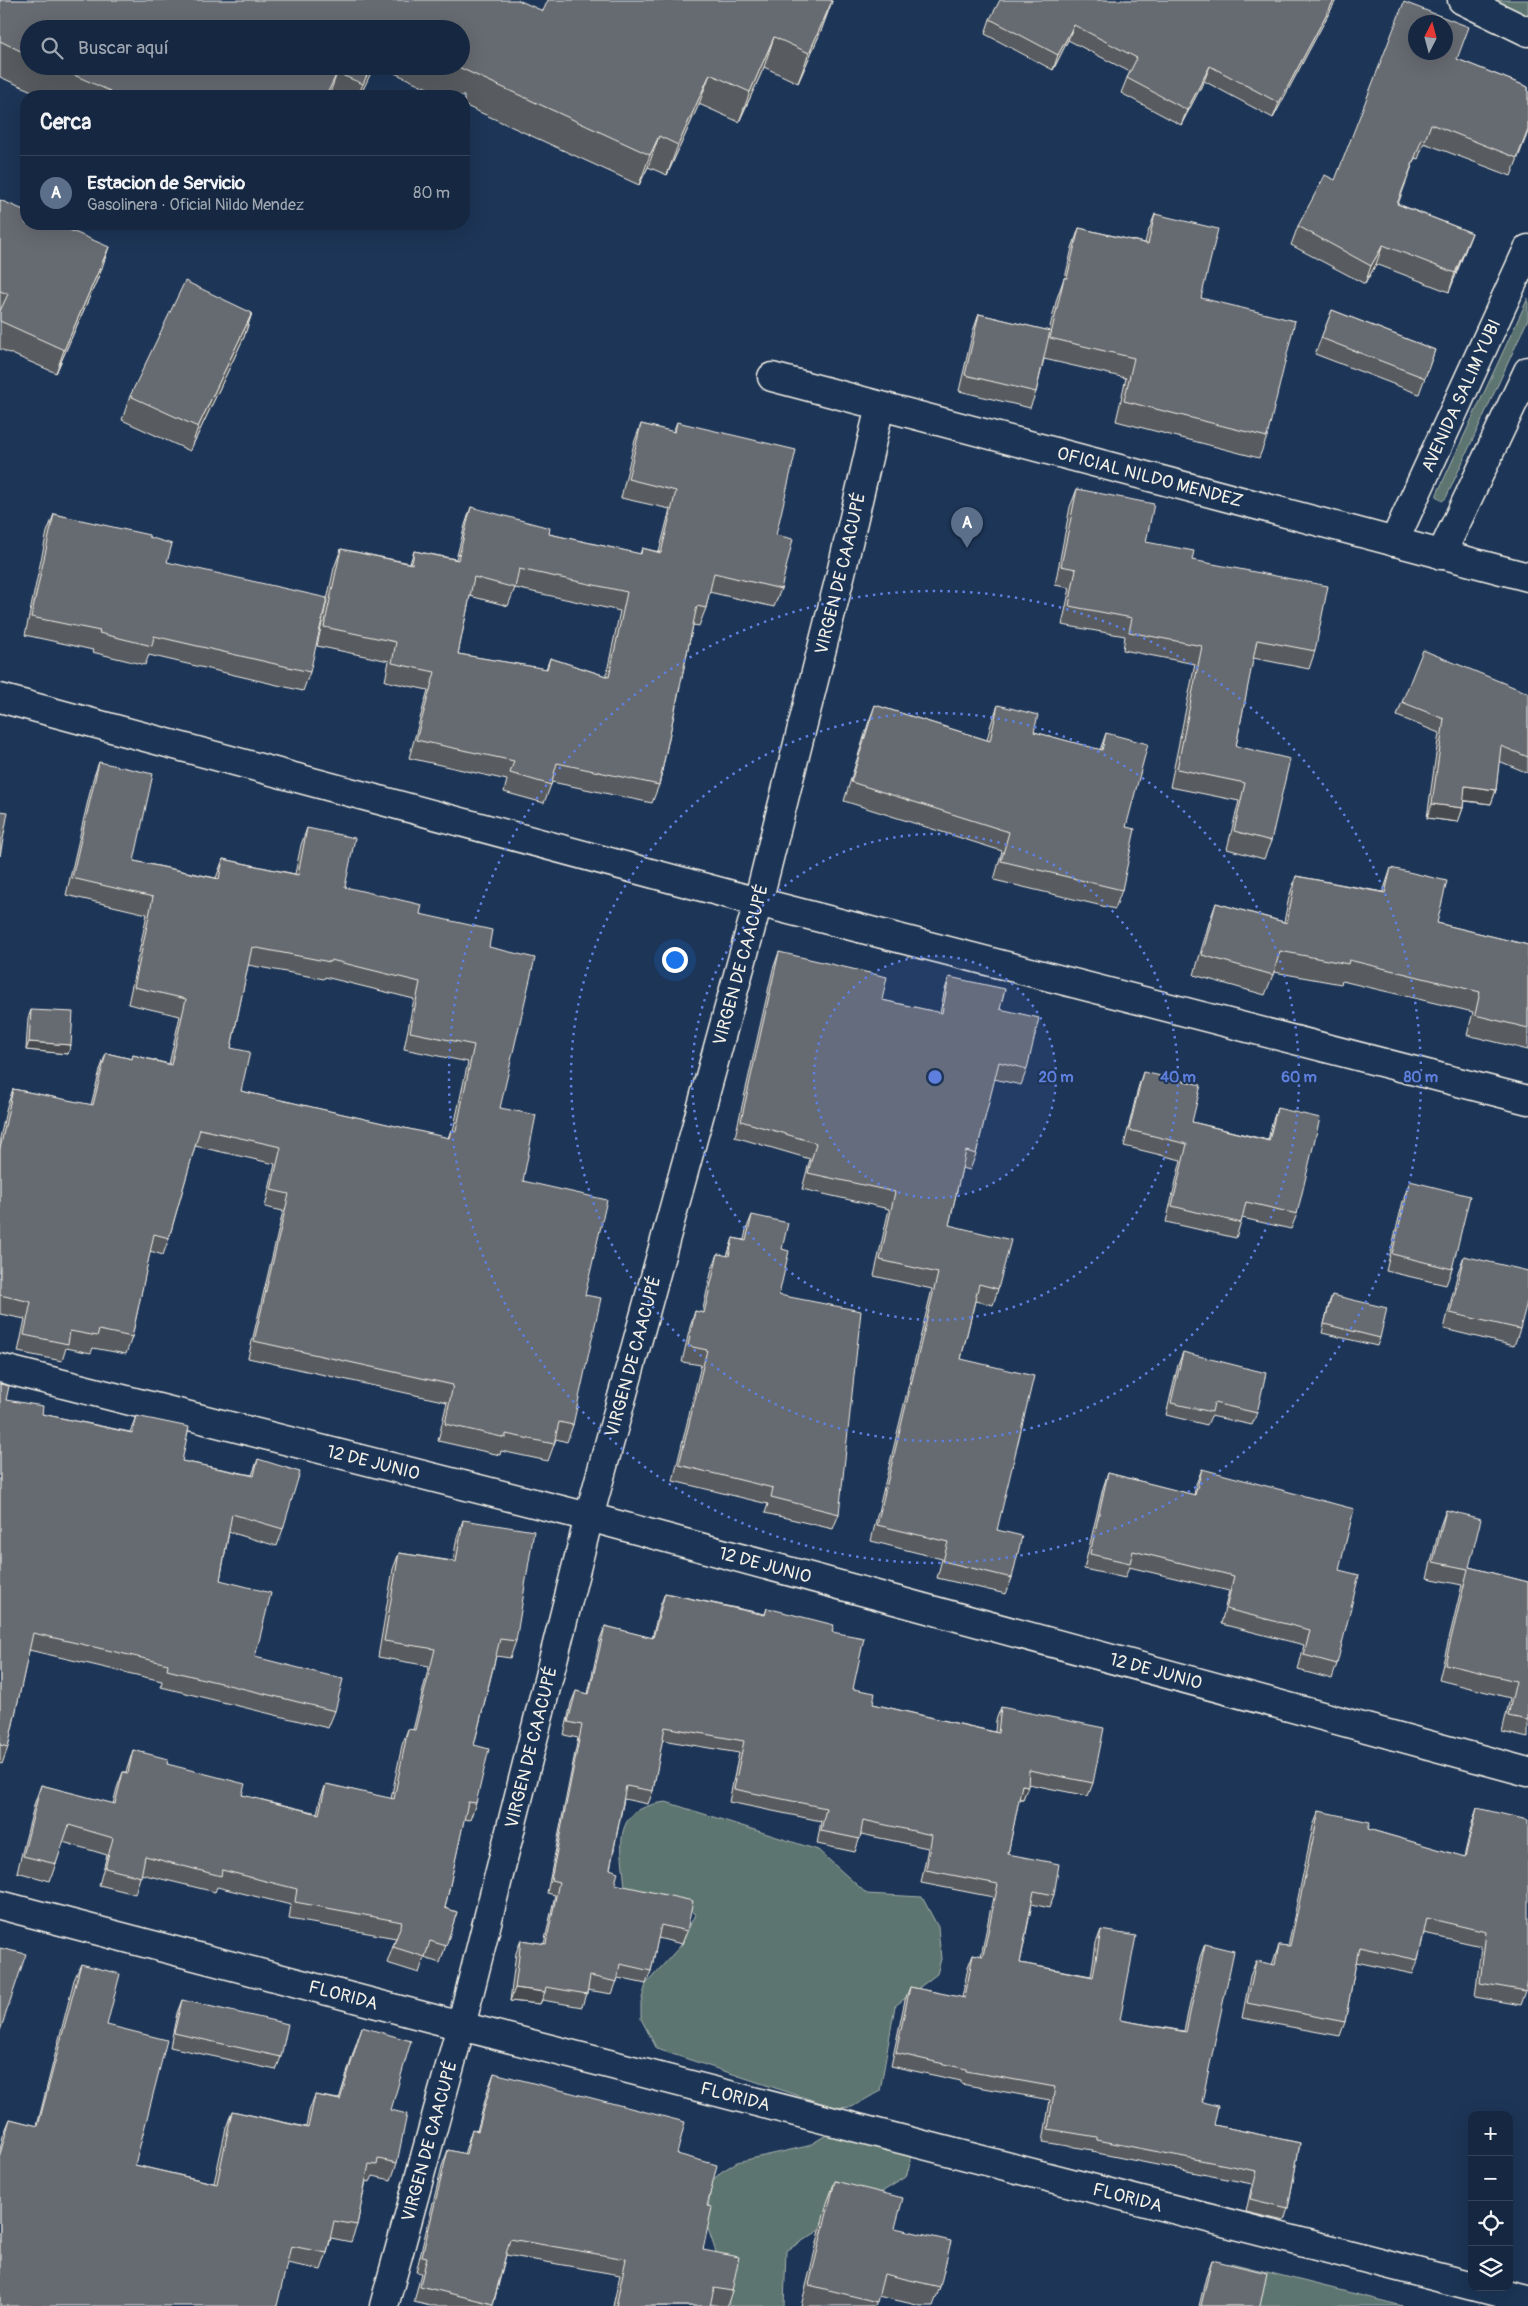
<!DOCTYPE html>
<html lang="es">
<meta charset="utf-8">
<style>
:root{--surface:#162841;--page:#23344c;--text:#f1f3f6;--muted:#9ea6b1;--line:#35445a;--accent:#ff9aa2}
body{margin:0;font-family:Pangolin,sans-serif;background:var(--page);color:var(--text)}
.controls{position:absolute;right:15px;bottom:15px;display:grid;overflow:hidden;border-radius:10px;box-shadow:0 5px 20px #0002}
.controls button{width:45px;height:45px;display:grid;place-items:center;padding:0;border:0;border-bottom:1px solid var(--line);background:var(--surface);color:var(--text);font:25px sans-serif}
.compass{position:absolute;left:1408px;top:15px;width:45px;height:45px;border-radius:50%;background:var(--surface);box-shadow:0 5px 20px #0002;rotate:6deg}
.you{position:absolute;left:674px;top:959px;width:18px;height:18px;margin:-12px;border:4px solid #fff;border-radius:50%;background:#1a73e8;box-shadow:0 0 0 8px #1a73e833}
.badge{display:grid;place-items:center;width:32px;height:32px;border-radius:50%;background:var(--accent);color:#fff;font-size:16px;font-weight:700}
.pin{position:absolute;translate:-50% -41px;filter:drop-shadow(0 1px 2px #0008)}
.pin::after{content:'';position:absolute;top:26px;width:18px;height:15px;background:inherit;clip-path:polygon(0 0,100% 0,50% 100%)}
.list{margin:0;padding:0;list-style:none}
h2{display:flex;justify-content:space-between;align-items:center;height:65px;margin:0;padding:0 20px;font-size:21px}
h2 small{font-size:16px;font-weight:400;color:var(--muted)}
.list li{display:grid;grid-template-columns:32px 1fr auto;gap:15px;align-items:center;box-sizing:border-box;height:75px;padding:0 20px;border-top:1px solid var(--line)}
.list b{display:block;font-size:19px;white-space:nowrap}
.list p{margin:0;font-size:16px;white-space:nowrap;color:var(--muted)}
.list em{font-size:16px;font-style:normal;color:var(--muted)}
.icon{flex:none;width:28px;height:28px;fill:none;stroke:currentColor;stroke-width:2;stroke-linecap:round;stroke-linejoin:round}
.map{position:relative;flex:none;width:1528px;height:2306px;overflow:hidden}
.search{position:absolute;background:var(--surface);box-shadow:0 5px 20px #0002;left:20px;top:20px;width:450px;height:55px;display:flex;align-items:center;gap:12px;box-sizing:border-box;padding:0 18px;border-radius:28px;color:var(--muted);font-size:19px}
.panel{position:absolute;background:var(--surface);box-shadow:0 5px 20px #0002;left:20px;top:90px;width:450px;height:140px;border-radius:20px}
.map>svg:first-child{display:block}
.green{fill:#5b7470;stroke:#a8b2ac}
.lines{fill:none;stroke-linecap:round;stroke-linejoin:round}
.minor-casing{stroke:#f4f1e8;stroke-width:31}
.minor{stroke:#1d3557;stroke-width:28}
.wall{fill:#585c61;stroke:#f4f1e8;fill-rule:evenodd}
.shaded-wall{fill:#474b4f;stroke:#f4f1e8}
.building{fill:#666b71;stroke:#f4f1e8;fill-rule:evenodd}
.ring{fill:none;stroke:#5e7fdd;stroke-width:2.5;stroke-dasharray:2.5 5}
.labels{text-anchor:middle;dominant-baseline:central;stroke-width:4;stroke-linejoin:round;paint-order:stroke}
.street-label{font-size:18px;fill:#f4f1e8;stroke:#1d3557}
.centre{fill:#5e7fdd;stroke:#1d3557;stroke-width:2.5}
.ring-label{font-size:15px;text-anchor:middle;font-weight:bold;fill:#5e7fdd;stroke:#1d3557;stroke-width:4;stroke-linejoin:round;paint-order:stroke}
</style>
<div class="map">
<svg width="1528" height="2306" viewBox="0 0 1528 2306">
<rect width="100%" height="100%" fill="#1d3557"/>
<filter id="ink" filterUnits="userSpaceOnUse"><feTurbulence type="fractalNoise" baseFrequency=".02" numOctaves="2"/><feDisplacementMap in="SourceGraphic" scale="10" xChannelSelector="R" yChannelSelector="G"/><feConvolveMatrix kernelMatrix="1 2 1 2 8 2 1 2 1" color-interpolation-filters="sRGB"/></filter>
<g filter="url(#ink)">
<!-- green -->
<path class="green" d="M1471,0h57v34z
M1528,298v21l-82,179 -4,3 -5,-4v-3z
M666,1802l152,48 49,44 55,3 16,30 3,32 -4,15 -42,32 -15,85 -28,16 -16,1 -179,-59 -16,-30v-17l5,-18 36,-40 13,-30 -29,-19 -41,-6c-3,-43 -16,-80 41,-87z
M858,2116l57,29 -9,32 -120,74 -2,55h-55l-1,-19 -22,-64 6,-42 9,-9 16,-10 71,-16z
M1231,2263l172,43h-184z"/>
<g class="lines">
<defs>
<g id="minor">
<path d="M1462,0l66,32"/>
<path id="s1" d="M772,377l756,200"/>
<path id="s2" d="M1394,542l134,-293"/>
<path d="M1441,555l87,-184"/>
<path d="M0,698l758,204 770,198"/>
<path id="s3" d="M0,1368l589,149 939,255"/>
<path id="s4" d="M0,1905l461,121 1011,260"/>
<path d="M1477,2287l51,13"/>
<path id="s5" d="M384,2306l77,-280 128,-509 169,-615 83,-329 39,-167"/>
</g>
</defs>
<!-- minor casing -->
<use href="#minor" class="minor-casing"/>
<!-- minor -->
<use href="#minor" class="minor"/>
</g>
<!-- wall -->
<path class="wall" d="M0,0l543,11 289,-10 -11,30 -23,52 -34,-16 -25,55 -40,-18 -32,71 -19,-8 -9,18 -175,-80v-9h-19l-66,-30h82v-37h-432v37h345l-14,30h-317l-43,-19z
M1336,0l-63,118 -69,-37 -23,44 -60,-32 6,-15 3,-6 -62,-32 -15,30 -68,-36 5,-15z
M1457,59l71,28v45l-17,44 -87,-33 -6,16 -3,-1 -17,46 74,29 -23,59 -73,-28 -11,20 -74,-39 7,-19 37,-46z
M0,200l101,71 -45,102 -56,-24z
M1155,214l46,84 66,139 -8,21 -143,-37 10,-43 -82,-19 -8,33 -6,16 -71,-17 14,-60 6,-17 70,17 8,-33 7,-20h1l7,-30 7,-20 66,15 2,-8z
M1332,310l103,40 -16,44 -104,-40z
M252,313l-8,24 -54,114 -68,-31 8,-24z
M677,422l99,113 5,54 -7,18 -65,-15 -3,16 -7,18 -6,-1 -34,160 -7,18 -100,-21 -8,21 -40,-11 3,-12 -98,-22 19,-68 -43,-9 4,-20 -72,-15 17,-78 7,-19 69,14 4,-12 42,8 9,-34 6,-18 78,27 91,20 2,-6 17,4 11,-43 -49,-11 13,-55 7,-19 32,8zM515,588l105,23 -14,65 -56,-18 -4,11 -88,-15 12,-58 38,10z
M1077,489l69,53 46,18 123,91 -6,18 -56,-11 -17,88 35,95 -7,18 -37,-10 12,-48 -69,-14 25,-123 -72,-14 2,-14 -63,-11 8,-37 -15,-3 15,-78z
M54,514l95,23 18,25 143,110 -7,19 -154,-36 -4,10 -53,-13 1,-2 -68,-15 22,-103z
M1528,693v80l-29,-12 -3,29 -5,14 -27,-3 -1,7 -5,14 -31,-4 12,-85 -42,-17 5,-14z
M875,705l112,35 4,-16 7,-19 36,27 66,18 6,-17 20,94 -4,63 -7,19 -121,-29 8,-29 -158,-50 24,-77z
M99,762l35,99 82,17 7,-19 72,15 6,-29 6,-17 38,59 75,27 69,33 11,161 23,73 62,114 -12,130 -6,17 -11,-3 -8,22 -47,-10 -1,4 -62,-14 9,-39 -199,-44 35,-147 -18,-4 10,-43 -80,-18 -26,92 -6,17 -13,-4 -18,86 -6,17 -33,-6 -2,5 -25,-5 -4,13 -44,-9 7,-33 -25,-5v-176l7,-32 6,-17 78,16 9,-35 6,-17 26,6 1,-4 36,9 11,-48 -52,-12 19,-90 -81,-19 27,-116zM248,965l76,14 1,-2 89,22 -10,50 64,13 -15,69 -2,-1 -3,8 -207,-47 -10,-43z
M1391,868l46,55 91,22v105l-61,-15 6,-23 -131,-31 -1,3 -67,-12 -9,23 -71,-20 15,-52 7,-20 68,19 5,-25 7,-21 87,16z
M779,952l103,48 58,13 4,-20 5,-16 51,32 27,60 -6,16 -27,-6 -18,75 -6,16 -8,-2 -13,57 49,64 -5,16 -18,-4 -14,58 36,171 15,48 -6,16 -69,-16 5,-19 -71,-18 61,-252 -58,-13 15,-67 -87,-20 8,-30 -75,-22 38,-168z
M31,1010l40,35 -3,9 -42,-4 2,-32z
M1143,1072l49,50 76,18 4,-17 5,-15 20,106 -6,15 -49,-11 -6,20 -70,-16 15,-62 -57,-14 14,-58z
M1410,1181l42,88 -6,16 -60,-14 18,-74z
M752,1215l30,34 -3,46 60,219 -6,15 -68,-16 3,-9 -95,-23 28,-116 -19,-3 8,-35 5,-16 7,2 10,-44 6,-15 9,2 6,-18 11,2 2,-10z
M1464,1256l56,73 -6,17 -70,-17 14,-57z
M1332,1295l48,43 -3,8 -55,-13 7,-30z
M1183,1352l74,61 -5,12 -41,-9 -4,9 -41,-10 12,-50z
M0,1384l6,16 36,14 88,18 6,-16 46,45 70,14 6,-16 25,70 -6,17 -48,-14 -9,48 35,77 80,54 -7,17 -167,-41 1,-6 -133,-31 -21,97 -6,17 -2,-1z
M1202,1469l137,101 -2,94 -5,15 -34,-9 6,-25 -83,-21 8,-33 -100,-24 -4,11 -41,-9 19,-81 5,-15 86,22 2,-11z
M1446,1510l23,57 59,15v156l-26,-6 8,-34 -71,-18 23,-95 -35,-7 13,-52z
M463,1520l53,121 -6,17 -14,-2 -22,89 2,58 -6,17 -6,-1 -19,89 12,4 -17,51 -16,-5 -5,15 -32,-10 9,-25 -107,-19 2,-14 -74,-18 -2,5 -74,-18 -6,20 -36,-9 8,-30 -44,-13 -13,39 -33,-9 18,-70 6,-17 72,19 4,-16 6,-16h3l7,-22 109,45 75,18 3,-13 6,-16 65,15 11,-54 6,-16 5,1 16,-64 -51,-9 15,-88 6,-16 54,8 4,-24z
M665,1593l100,21 2,-6 65,24 21,57 20,15 122,28 1,-12 5,-13 92,76 -5,13 -60,-12 -5,15h-4l-11,55 46,41 -5,13 -17,-4 -12,59 71,13 5,-33 5,-13 19,90 64,11 16,-74 5,-13 -3,158 12,23 86,18 -12,65 -4,13 -38,-9 6,-28 -160,-32 1,-2 -50,-8 7,-42 -89,-16v-3l-70,-15 14,-66 5,-13 52,11 6,-31 5,-13 8,2 12,-59 -72,-14 7,-35 -67,-14 -6,18 -38,-8 4,-23 -92,-19 10,-49 -77,-13 -9,51 -5,13 -24,-5 -14,70 5,15 72,47 -5,13 -24,-6 -7,33 -5,13 -28,-6 -6,16 -25,-4 -5,17 -40,-7 -2,4 -30,-3 6,-48 5,-13 23,4 11,-49 -8,-2 31,-155 -14,-3 7,-32 5,-12 12,3 12,-55 5,-13 47,12 8,-32z
M1477,1808l49,183 -5,14 -46,-8 6,-51 -57,-13 -6,27 -5,14 -57,-12 -11,60 -5,14 -98,-18 8,-42 6,-15 16,4 2,-6 5,-14 9,1 25,-120 6,-15 49,18 96,28 8,-34z
M81,1964l26,61 28,140 79,18 12,-55 6,-17 74,16 3,-16 6,-16 24,4 17,-55 6,-17 29,83 6,53 -6,17 -18,-4 -3,6 -4,-1 -9,44 -6,17 -20,-4 -4,15 -6,17 -34,-7 -287,43v-157l3,-13 7,-17 27,7 37,-146z
M182,2000l99,57 -5,13 -106,-23 7,-34z
M494,2073l183,81 30,52 -4,44 29,41 -5,15h-7l-9,-2 -1,2h-97l7,-31 -114,-20 -13,51h-63l-16,-4 7,-29 -5,-1 26,-106 6,-16 16,4 8,-25 5,2 11,-42z
M835,2181l60,47 45,59 -7,19h-12l-43,-10 -3,10h-74l26,-103z
M1212,2260l48,46h-61l7,-29z"/>
<!-- shaded-wall -->
<path class="shaded-wall" d="M1334,0h2l-63,118 6,-15z
M832,1l-11,30 -23,52 11,-30z
M1074,25l-6,15 -15,30 5,-15z
M774,37l-10,30 -25,55 11,-30z
M371,66h3l-14,30h-2l5,-12z
M1210,66l-6,15 -23,44 6,-15z
M337,73l-8,23h-3z
M710,74l-11,30 -32,71 11,-30z
M659,136l-11,31 -9,18 11,-30z
M1472,233l-7,18 -16,41 6,-19z
M1383,245l-7,19 -11,20 6,-18z
M109,247l-8,24 -45,102 8,-23z
M252,313l-8,24 -54,114 8,-24z
M1465,786l31,4 -5,14 -31,-4z
M1432,804l31,4 -5,14 -31,-4z
M29,1042l42,3 -3,9 -42,-4z
M1022,1785l6,1 -5,13 -6,-1z
M515,1988l30,4 -5,12 -30,-3z"/>
<!-- building -->
<path class="building" d="M0,0h518l25,11 5,-11h282l2,1 -23,52 -35,-16 -24,55 -40,-18 -32,71 -19,-9 -9,19 -194,-89h5v-37h-432v26l-29,-14z
M1000,0h334l-55,103 -69,-37 -23,44 -60,-32 10,-20 -63,-33 -16,30 -68,-36z
M1404,2l65,25 -12,32 71,28v43l-11,28 -86,-34 -6,16 -3,-1 -25,65 75,29 -17,40 -72,-28 -12,21 -73,-40 27,-51 10,5zM1416,22h30v30h-30z
M54,66h317l-8,18 -26,-11 -11,23h-219l3,-5z
M0,200l26,11v13h30l53,23 -45,103 -64,-29v-10l8,-17 -8,-3z
M1155,214l63,15 -17,69 94,23 -28,116 -143,-36 10,-43 -84,-20 14,-60h3l12,-50 69,16z
M185,281l67,32 -54,114 -68,-31z
M1332,310l103,40 -10,28 -104,-40z
M979,314l71,17 -14,61 -71,-17z
M677,422l119,28 -20,85 17,4 -12,50 -67,-16 -8,35 -9,-2 -38,179 -102,-22 -6,22 -41,-12 4,-12 -98,-21 19,-68 -43,-9 4,-21 -72,-15 17,-78 71,15 2,-13 44,9 13,-53 79,21 -1,6 92,20 1,-6 19,5 15,-62 -48,-12 13,-55 34,8zM519,569l108,23 -18,85 -59,-19 -3,11 -89,-15 16,-77 41,11z
M1077,489l77,15 -8,38 48,9 -2,9 136,26 -13,65 -58,-11 -21,106 54,13 -19,82 -37,-10 11,-48 -68,-14 25,-123 -73,-14 3,-14 -63,-12 7,-37 -15,-3z
M54,514l95,21v2l23,7 -5,18 160,36 -17,74 -156,-36 -2,10 -53,-13 1,-2 -69,-14z
M1423,650l105,43v64l-27,-11 -5,44 -31,-4 -2,22 -31,-4 12,-85 -42,-17z
M875,705l115,36 8,-36 40,10 -4,17 68,18 4,-17 42,11 -22,83 9,2 -13,61 -121,-29 8,-29 -158,-50z
M99,762l54,12 -19,87 85,18 4,-20 75,16 9,-47 48,10 -10,49 77,18 -2,9 72,16 -3,17 46,11 -35,150 36,7 -13,66 84,19 -22,95 16,3 -28,127 -14,-3 -5,22 -48,-10v4l-61,-14 8,-39 -199,-44 35,-147 -18,-4 10,-43 -81,-18 -31,109 -15,-4 -22,103 -33,-7 -2,6 -27,-5 -2,13 -44,-9 7,-33 -31,-7v-146l13,-60 80,16 13,-52 26,6 1,-4 38,10 15,-66 -52,-12 19,-90 -81,-19zM252,947l78,15 1,-2 89,22 -10,50 64,13 -18,86 -5,-1 -2,8 -208,-47 9,-39 -19,-4z
M0,811l8,1 -8,44z
M1391,868l56,13 -10,42 91,22v83l-53,-13 5,-23 -131,-32 -1,4 -68,-13 -7,24 -71,-20 14,-52 71,20 9,-47 89,17z
M779,952l108,25 -5,23 60,13 7,-36 56,12 -5,20 39,9 -12,51 -28,-7 -23,92 -10,-3 -17,74 62,15 -13,49 -19,-5 -18,75 73,17 -37,154 25,6 -10,42 -69,-17 5,-19 -71,-17 61,-252 -58,-13 15,-68 -87,-19 8,-30 -75,-22z
M31,1010l42,2 -2,33 -42,-3z
M1143,1072l58,13 -9,37 77,19 8,-33 43,10 -23,96 -51,-12 -5,21 -69,-17 15,-62 -58,-14z
M1410,1181l60,15 -18,73 -60,-15z
M752,1215l36,8 -6,26 7,2 -10,44 82,16 -22,203 -68,-17 2,-9 -94,-23 28,-115 -19,-4 7,-35 9,2 14,-59 11,2 4,-18 13,3z
M1464,1256l64,15v27l-8,31 -70,-16z
M1332,1295l55,13 -7,30 -56,-14z
M1183,1352l83,21 -9,40 -43,-10 -2,9 -41,-9z
M0,1384l9,2 -3,14 37,6 -1,8 90,19 4,-17 53,11 -7,34 72,15 4,-17 42,13 -17,57 -51,-15 -12,66 51,13 -16,64 88,22 -8,32 -168,-41 1,-6 -135,-31 -25,114 -8,-2z
M1202,1469l152,40 -15,61 20,5 -22,89 -33,-9 6,-25 -84,-21 8,-33 -101,-25 -3,12 -40,-9 18,-81 87,22z
M1446,1510l35,9 -12,48 59,15v138l-20,-4 8,-35 -71,-17 23,-95 -35,-7z
M463,1520l71,11 -18,110 -16,-2 -26,106 15,4 -13,54 -8,-1 -23,106 12,4 -11,34 -16,-5 -5,16 -32,-10 9,-25 -107,-20 2,-13 -75,-19 -1,6 -76,-20 -4,21 -36,-9 8,-30 -44,-13 -13,39 -33,-8 18,-71 74,19 8,-32 5,1 5,-23 35,9 -1,5 78,20 -3,11 77,19 7,-30 68,15 14,-70 7,1 20,-81 -51,-8 15,-88 57,9z
M665,1593l100,22 2,-7 67,17 -2,7 32,6 -11,51 22,4 -2,11 125,29 3,-26 103,21 -11,55 -64,-13 -1,16 -6,-1 -14,69 51,10 -5,31 -20,-4 -14,72 73,14 8,-47 35,6 -16,84 66,12 19,-88 29,7 -32,151 16,4 -4,19 86,18 -12,65 -38,-9 7,-28 -160,-31v-3l-49,-8 7,-42 -89,-16v-2l-70,-16 14,-66 55,11 8,-44 10,2 15,-72 -72,-14 6,-35 -69,-15 -3,19 -39,-8 5,-23 -92,-19 10,-48 -79,-14 -12,64 -27,-5 -16,83 8,3 -3,12 78,17 -6,30 -26,-6 -10,46 -31,-7 -3,18 -27,-6 -3,18 -41,-7 -1,5 -30,-4 6,-48 25,4 13,-62 -8,-2 31,-155 -14,-3 8,-31 13,3 16,-68 48,12z
M1477,1808l51,12v159l-2,12 -46,-8 6,-51 -59,-14 -9,42 -59,-13 -14,75 -98,-19 9,-42 19,4 4,-20 11,1 29,-135 51,11 -2,7 97,28z
M0,1948l26,6 -26,77z
M81,1964l39,10 -13,51 60,15 -32,125 82,19 15,-73 76,17 7,-33 25,5 22,-73 49,14 -20,69 16,4 -10,49 -19,-4 -1,6 -8,-1 -12,61 -23,-4 -7,32 -36,-7 -14,60h-277v-152l10,-35 28,7z
M182,2000l106,24 -7,33 -107,-24z
M494,2073l191,49 -8,32 40,11 -10,41 5,1 -9,43 36,7 -7,34 -18,-3 -4,18h-94l10,-47 -116,-20 -17,65 -73,-18 7,-29 -5,-1 26,-106 18,4 6,-25 6,2z
M835,2181l68,17 -8,30 56,13 -11,46 -56,-13 -7,28 -68,-17z
M1212,2260l55,13 -7,33h-59z"/>
</g>
<!-- distance rings -->
<circle cx="935" cy="1077" r="121" fill="#5e7fdd" fill-opacity=".12"/>
<g class="ring">
<circle cx="935" cy="1077" r="121"/>
<circle cx="935" cy="1077" r="243"/>
<circle cx="935" cy="1077" r="364"/>
<circle cx="935" cy="1077" r="486"/>
</g>
<g class="labels">
<!-- street labels -->
<g class="street-label">
<text stroke="none"><textPath href="#s2" startOffset="161">AVENIDA SALIM YUBI</textPath></text>
<text stroke="none"><textPath href="#s1" startOffset="391">OFICIAL NILDO MENDEZ</textPath></text>
<text stroke="none"><textPath href="#s5" startOffset="1792">VIRGEN DE CAACUPÉ</textPath></text>
<text stroke="none"><textPath href="#s5" startOffset="1388">VIRGEN DE CAACUPÉ</textPath></text>
<text stroke="none"><textPath href="#s5" startOffset="982">VIRGEN DE CAACUPÉ</textPath></text>
<text stroke="none"><textPath href="#s3" startOffset="385">12 DE JUNIO</textPath></text>
<text stroke="none"><textPath href="#s3" startOffset="790">12 DE JUNIO</textPath></text>
<text stroke="none"><textPath href="#s3" startOffset="1195">12 DE JUNIO</textPath></text>
<text stroke="none"><textPath href="#s5" startOffset="578">VIRGEN DE CAACUPÉ</textPath></text>
<text stroke="none"><textPath href="#s4" startOffset="355">FLORIDA</textPath></text>
<text stroke="none"><textPath href="#s4" startOffset="760">FLORIDA</textPath></text>
<text stroke="none"><textPath href="#s5" startOffset="171">VIRGEN DE CAACUPÉ</textPath></text>
<text stroke="none"><textPath href="#s4" startOffset="1165">FLORIDA</textPath></text>
</g>
</g>
<circle cx="935" cy="1077" r="8" class="centre"/>
<g class="ring-label">
<text x="1056" y="1082">20 m</text>
<text x="1178" y="1082">40 m</text>
<text x="1299" y="1082">60 m</text>
<text x="1421" y="1082">80 m</text>
</g>
</svg>
<div class="controls">
<button>+</button>
<button>−</button>
<button><svg class="icon" aria-label="locate" viewBox="0 0 24 24"><circle cx="12" cy="12" r="6"/><path d="M12 2v4M12 18v4M2 12h4M18 12h4"/></svg></button>
<button><svg class="icon" aria-label="layers" viewBox="0 0 24 24"><path d="M12 4l9 5-9 5-9-5zM3 14l9 5 9-5"/></svg></button>
</div>
<svg class="compass" viewBox="-18 -18 36 36"><path d="M0-13l5 13h-10z" fill="#e53935"/><path d="M0 13l5-13h-10z" fill="#9ea6b1"/></svg>
<div class="you"></div>
<div class="pin badge" style="left:967px;top:548px;background:#5c6f8a">A</div>
<div class="search"><svg class="icon" aria-label="search" viewBox="0 0 24 24"><circle cx="10" cy="10" r="6"/><path d="M15 15l6 6"/></svg>Buscar aquí</div>
<section class="panel">
<h2>Cerca<small></small></h2>
<ul class="list">
<li><span class="badge" style="background:#5c6f8a">A</span><div><b>Estacion de Servicio</b><p>Gasolinera · Oficial Nildo Mendez</p></div><em>80 m</em></li>
</ul>
</section>
</div>
